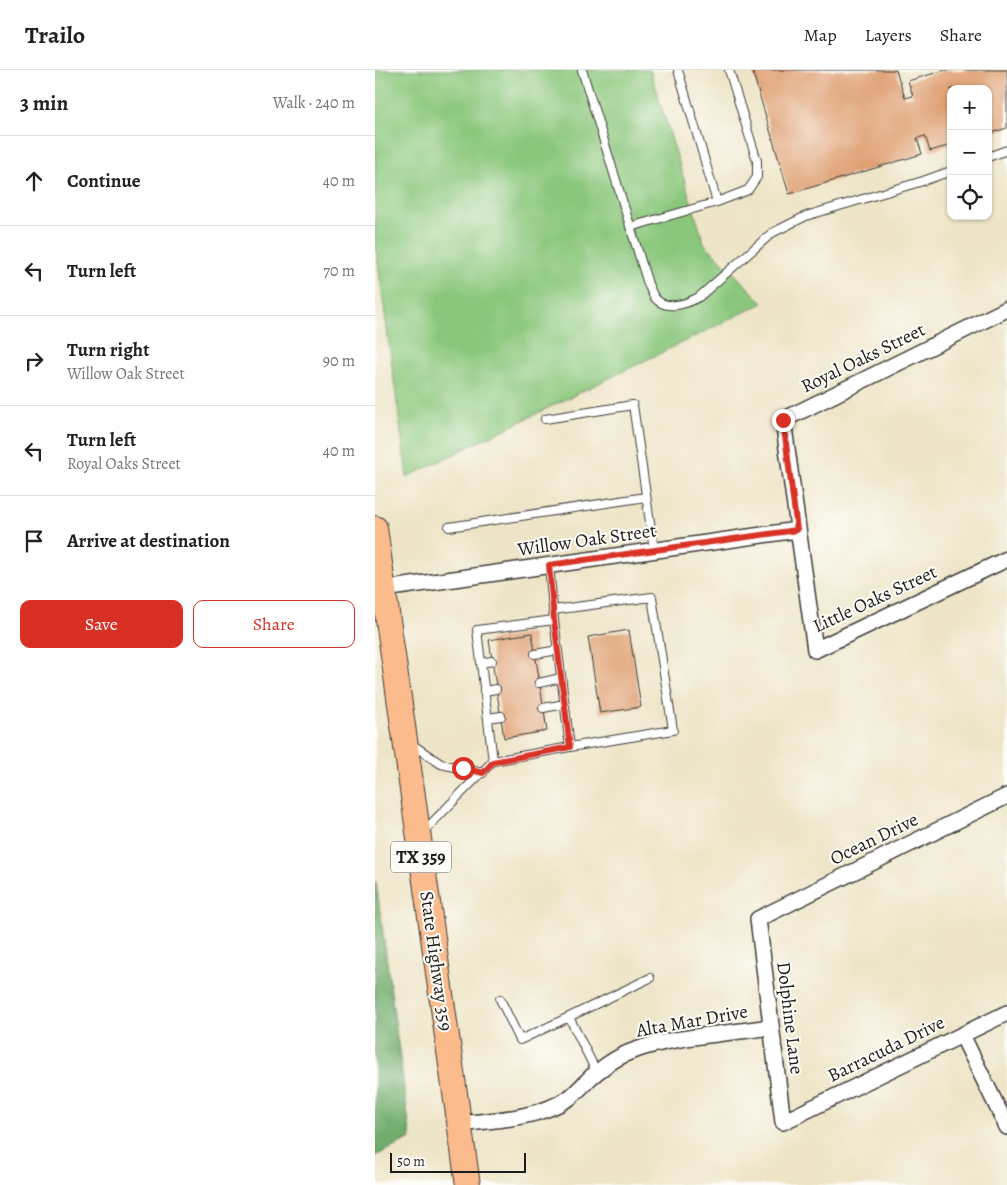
<!DOCTYPE html>
<meta charset="utf-8">
<style>
:root{--surface:#fff;--page:#f2f2f2;--text:#202124;--muted:#757577;--line:#e0e0e0;--accent:#d93025}
body{margin:0;font-family:Alegreya,serif;background:var(--page);color:var(--text)}
.controls{position:absolute;right:15px;top:15px;display:grid;overflow:hidden;border-radius:10px;box-shadow:0 1px 4px #0004}
.controls button{width:45px;height:45px;display:grid;place-items:center;padding:0;border:0;border-bottom:1px solid var(--line);background:var(--surface);color:var(--text);font:25px sans-serif}
.scale{position:absolute;left:15px;bottom:12px;width:136px;box-sizing:border-box;padding-left:5px;border:2px solid #1c1c1c;border-top:0;font-size:14px;line-height:18px;white-space:nowrap;color:#1c1c1c;-webkit-text-stroke:4px #fdfcf7;paint-order:stroke}
.stop{position:absolute;width:15px;height:15px;margin:-11px;border:4px solid #d93025;border-radius:50%;background:#fff}
.stop.end{background:#d93025;border-color:#fff;box-shadow:0 1px 5px #0008}
.list{margin:0;padding:0;list-style:none}
h2{display:flex;justify-content:space-between;align-items:center;height:65px;margin:0;padding:0 20px;font-size:21px}
h2 small{font-size:16px;font-weight:400;color:var(--muted)}
.list li{display:grid;grid-template-columns:32px 1fr auto;gap:15px;align-items:center;box-sizing:border-box;height:90px;padding:0 20px;border-top:1px solid var(--line)}
.list b{display:block;font-size:19px;white-space:nowrap}
.list p{margin:0;font-size:16px;white-space:nowrap;color:var(--muted)}
.list em{font-size:16px;font-style:normal;color:var(--muted)}
.actions{display:flex;gap:10px;padding:15px 20px}
.actions a{flex:1;padding:11px 0;border:1px solid var(--accent);border-radius:10px;text-align:center;font-size:18px;color:var(--accent)}
.actions .main{background:var(--accent);color:#fff}
.icon{flex:none;width:28px;height:28px;fill:none;stroke:currentColor;stroke-width:2;stroke-linecap:round;stroke-linejoin:round}
.map{position:relative;flex:none;width:632px;height:1115px;overflow:hidden}
header{display:flex;align-items:center;gap:30px;box-sizing:border-box;height:70px;padding:0 25px;background:var(--surface);border-bottom:1px solid var(--line)}
header strong{font-size:24px}
nav{display:flex;gap:28px;margin-inline-start:auto;font-size:18px}
main{display:flex}
aside{flex:1;background:var(--surface)}
.map>svg:first-child{display:block}
.green{fill:#8ac77c;stroke:#53724c}
.forest{fill:#6fac6c;stroke:#466444}
.building{fill:#df9f71}
.lines{fill:none;stroke-linecap:round;stroke-linejoin:round}
.service-casing{stroke:#3c3a36;stroke-width:10}
.minor-casing{stroke:#3c3a36;stroke-width:18}
.primary-casing{stroke:#3c3a36;stroke-width:26}
.service{stroke:#fff;stroke-width:8}
.minor{stroke:#fff;stroke-width:15}
.primary{stroke:#fbbb8c;stroke-width:24}
.route{stroke:#d93025;stroke-width:6}
.labels{text-anchor:middle;dominant-baseline:central;stroke-width:4;stroke-linejoin:round;paint-order:stroke}
.shield{fill:#fdfcf7;stroke:#605f5e;stroke-width:1}
.shield-label{font-size:18px;font-weight:bold;fill:#1c1c1c}
.street-label{font-size:19px;fill:#1c1c1c;stroke:#fdfcf7}
</style>
<header>
<strong>Trailo</strong>
<nav><a>Map</a><a>Layers</a><a>Share</a></nav>
</header>
<main>
<aside>
<h2>3 min<small>Walk · 240 m</small></h2>
<ul class="list">
<li><svg class="icon" aria-label="ahead" viewBox="0 0 24 24"><path d="M12 20V5M6 11l6-6 6 6"/></svg><div><b>Continue</b></div><em>40 m</em></li>
<li><svg class="icon" aria-label="left" viewBox="0 0 24 24"><path d="M17 20v-9H6M10 6l-5 5 5 5"/></svg><div><b>Turn left</b></div><em>70 m</em></li>
<li><svg class="icon" aria-label="right" viewBox="0 0 24 24"><path d="M7 20v-9h11M14 6l5 5-5 5"/></svg><div><b>Turn right</b><p>Willow Oak Street</p></div><em>90 m</em></li>
<li><svg class="icon" aria-label="left" viewBox="0 0 24 24"><path d="M17 20v-9H6M10 6l-5 5 5 5"/></svg><div><b>Turn left</b><p>Royal Oaks Street</p></div><em>40 m</em></li>
<li><svg class="icon" aria-label="arrive" viewBox="0 0 24 24"><path d="M6 21V4h12l-3 4 3 4H6"/></svg><div><b>Arrive at destination</b></div></li>
</ul>
<div class="actions"><a class="main">Save</a><a>Share</a></div>
</aside>
<div class="map">
<svg width="632" height="1115" viewBox="0 0 632 1115">
<rect width="100%" height="100%" fill="#fdfcf7"/>
<filter id="ink" filterUnits="userSpaceOnUse"><feTurbulence type="fractalNoise" baseFrequency=".02" numOctaves="2"/><feDisplacementMap in="SourceGraphic" scale="10" xChannelSelector="R" yChannelSelector="G"/><feConvolveMatrix kernelMatrix="1 2 1 2 8 2 1 2 1" color-interpolation-filters="sRGB"/></filter>
<filter id="wash" filterUnits="userSpaceOnUse"><feTurbulence type="fractalNoise" baseFrequency=".0096" numOctaves="4" result="noise"/><feDisplacementMap in="SourceGraphic" scale="20" xChannelSelector="R" yChannelSelector="G"/><feGaussianBlur stdDeviation="1.12" result="paint"/><feColorMatrix in="noise" values="0 0 0 0 0 0 0 0 0 0 0 0 0 0 0 0 0 1.4 0 .05"/><feComposite in="paint" operator="in"/></filter>
<g filter="url(#wash)">
<rect width="100%" height="100%" fill="#eee5c8"/>
<!-- green -->
<path class="green" d="M0,0h275l54,173 59,60 -356,174 -32,-236z"/>
<!-- forest -->
<path class="forest" d="M1,811l35,258 -36,17v-274z"/>
<g id="blocks">
<!-- building -->
<path class="building" d="M377,0h144l9,28 8,-2 -5,-15 37,-11h62v58l-19,6v-45h-37v56l-21,6 -5,-15 -8,2 5,16 -133,40z
M254,560l12,77 -41,6 -12,-76z
M157,563l15,98 -43,7 -15,-98z"/>
</g>
</g>
<g filter="url(#ink)">
<use href="#blocks" fill-opacity="0" stroke="#3c3a36" stroke-width="1"/>
<g class="lines">
<defs>
<path id="service" d="M207,0l66,214c2,4 4,10 7,14 11,13 31,6 44,-1l73,-64 34,-17 117,-35 28,-10
M303,0l39,132
M613,87l19,-7
M255,157l87,-25 31,-12 9,-13v-16l-28,-91
M170,349l88,-14 21,145
M74,457l197,-30
M174,495l5,55 16,127 -77,14 -16,-131 77,-10
M178,540l99,-13 21,133 -103,17
M160,584l23,-4
M106,593l11,-2
M164,613l22,-5
M109,621l12,-2
M168,638l22,-4
M113,648l13,-2
M35,673l31,21 42,9
M48,762l70,-71
M125,929l20,41 49,-23 28,56
M194,947l81,-39"/>
<path id="minor" d="M632,239l-224,111 32,230 192,-91
M9,519l413,-59
M632,726l-249,123 25,203 224,-109
M587,965l45,92
M84,1054c36,-4 78,-5 110,-26 8,-6 15,-14 22,-21 12,-10 27,-21 42,-26 41,-15 94,-17 138,-24"/>
<path id="primary" d="M0,458l93,657"/>
</defs>
<!-- service casing -->
<use href="#service" class="service-casing"/>
<!-- minor casing -->
<use href="#minor" class="minor-casing"/>
<!-- primary casing -->
<use href="#primary" class="primary-casing"/>
<!-- service -->
<use href="#service" class="service"/>
<!-- minor -->
<use href="#minor" class="minor"/>
<!-- primary -->
<use href="#primary" class="primary"/>
</g>
</g>
<g class="lines" filter="url(#ink)">
<!-- route -->
<path class="route" d="M88,698l20,5 10,-11 77,-15 -16,-127 -5,-55 248,-35 -14,-110"/>
</g>
<g class="labels">
<!-- shield labels -->
<rect class="shield" x="16" y="771.5" width="60" height="31" rx="4"/>
<g class="shield-label">
<text x="46" y="787">TX 359</text>
</g>
<!-- street labels -->
<g class="street-label">
<text transform="translate(488 288) rotate(-26)">Royal Oaks Street</text>
<text transform="translate(212 470) rotate(-8)">Willow Oak Street</text>
<text transform="translate(500 529) rotate(-25)">Little Oaks Street</text>
<text transform="translate(499 769) rotate(-26)">Ocean Drive</text>
<text transform="translate(61 891) rotate(82)">State Highway 359</text>
<text transform="translate(415 948) rotate(83)">Dolphine Lane</text>
<text transform="translate(317 951) rotate(-10)">Alta Mar Drive</text>
<text transform="translate(511 979) rotate(-26)">Barracuda Drive</text>
</g>
</g>
</svg>
<div class="controls">
<button>+</button>
<button>−</button>
<button><svg class="icon" aria-label="locate" viewBox="0 0 24 24"><circle cx="12" cy="12" r="6"/><path d="M12 2v4M12 18v4M2 12h4M18 12h4"/></svg></button>
</div>
<div class="scale">50 m</div>
<div class="stop" style="left:88px;top:698px"></div>
<div class="stop end" style="left:408px;top:350px"></div>
</div>
</main>
